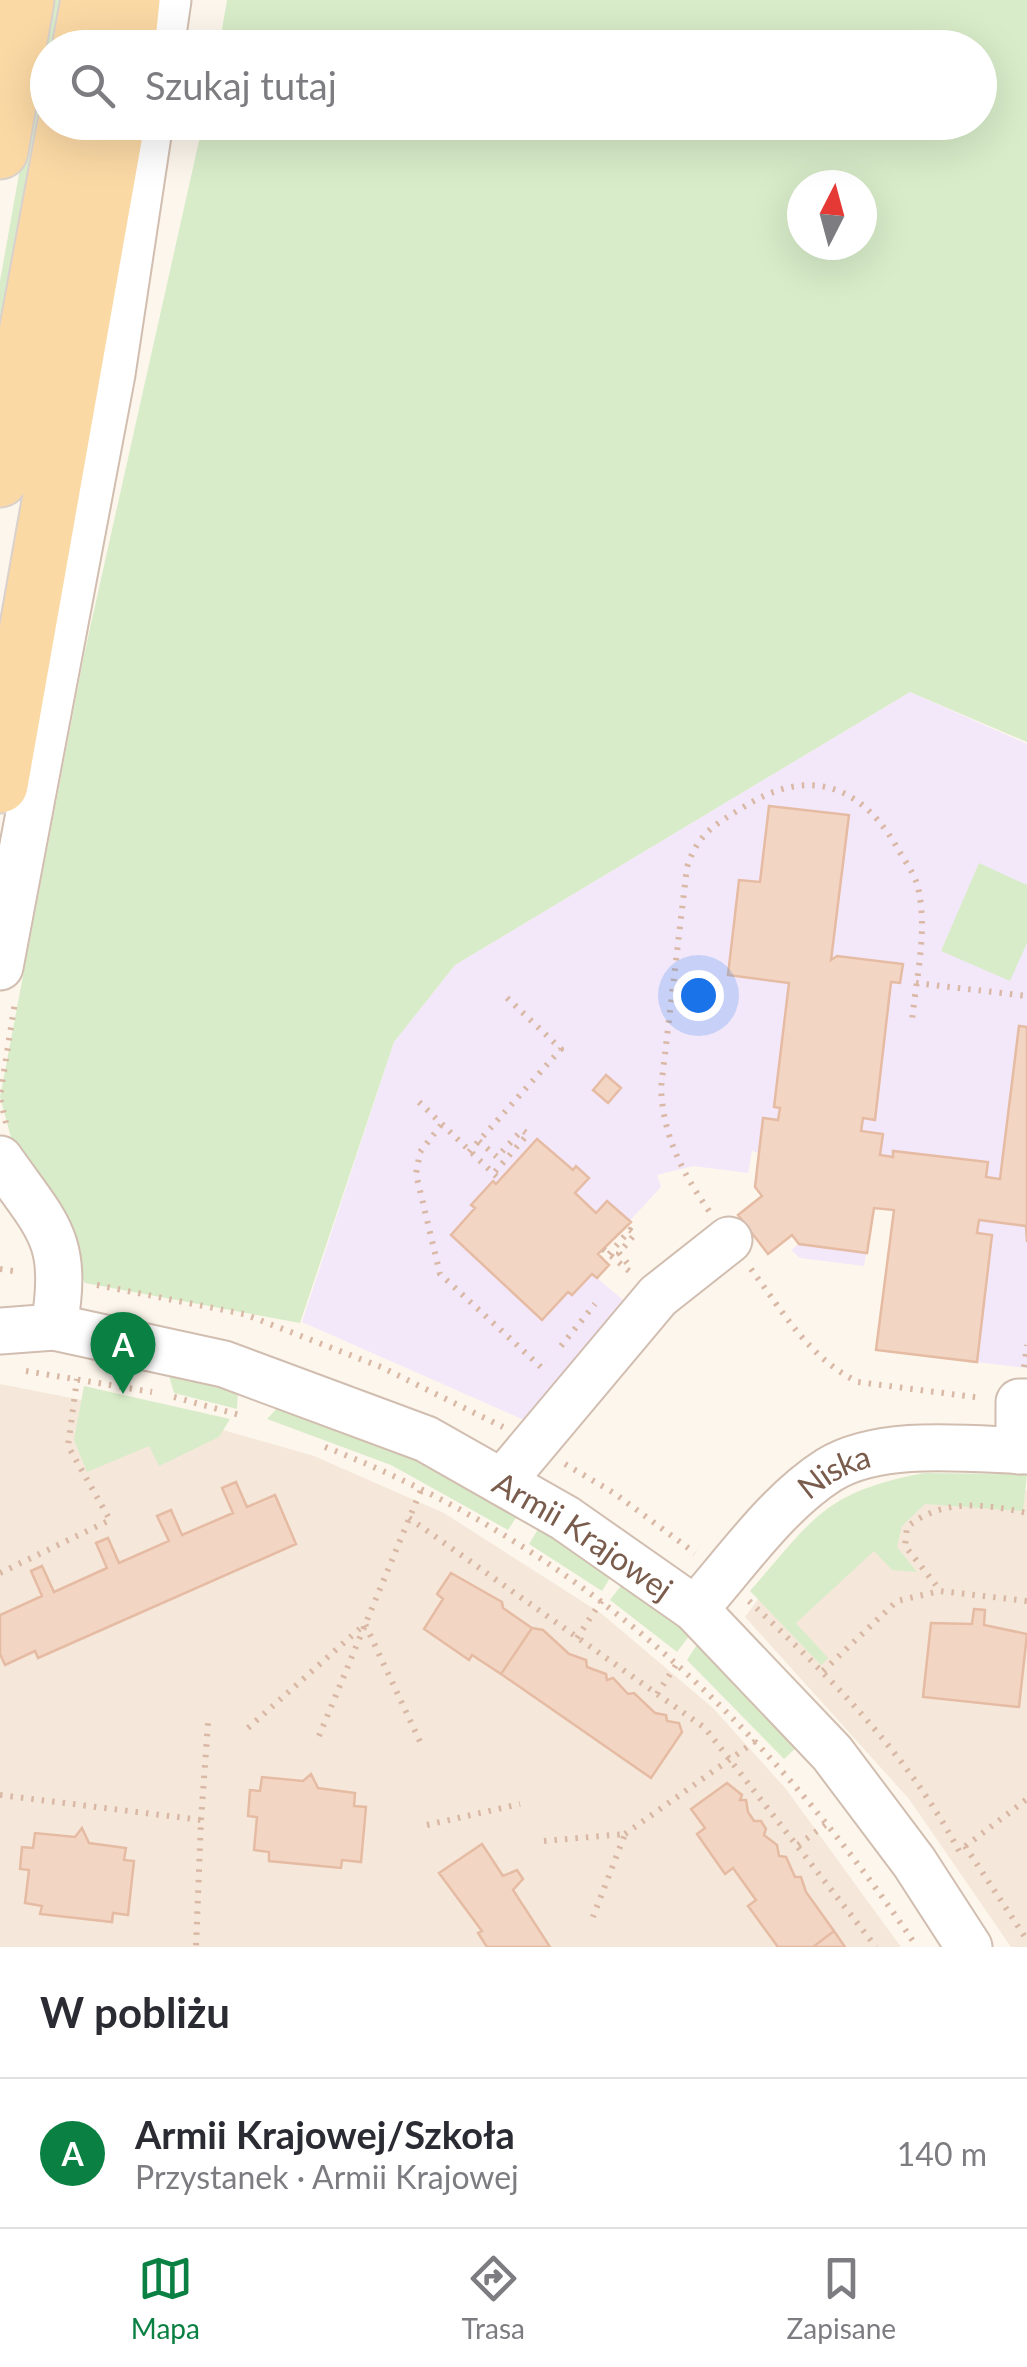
<!DOCTYPE html>
<html lang="pl">
<meta charset="utf-8">
<style>
:root{--surface:#fff;--page:#f2f2f3;--text:#2b2b33;--muted:#7c7c81;--line:#e1e1e2;--accent:#0b8043}
body{margin:0;font-family:Lato,sans-serif;background:var(--page);color:var(--text)}
.compass{position:absolute;left:787px;top:170px;width:90px;height:90px;border-radius:50%;background:var(--surface);box-shadow:0 10px 40px #0002;rotate:6deg}
.you{position:absolute;left:698px;top:995px;width:35px;height:35px;margin:-25px;border:8px solid #fff;border-radius:50%;background:#1a73e8;box-shadow:0 0 0 15px #1a73e833}
.badge{display:grid;place-items:center;width:65px;height:65px;border-radius:50%;background:var(--accent);color:#fff;font-size:32px;font-weight:700}
.pin{position:absolute;translate:-50% -82px;filter:drop-shadow(0 2px 5px #0008)}
.pin::after{content:'';position:absolute;top:52px;width:35px;height:30px;background:inherit;clip-path:polygon(0 0,100% 0,50% 100%)}
.list{margin:0;padding:0;list-style:none}
h2{display:flex;justify-content:space-between;align-items:center;height:130px;margin:0;padding:0 40px;font-size:42px}
h2 small{font-size:32px;font-weight:400;color:var(--muted)}
.list li{display:grid;grid-template-columns:65px 1fr auto;gap:30px;align-items:center;box-sizing:border-box;height:150px;padding:0 40px;border-top:2px solid var(--line)}
.list b{display:block;font-size:38px;white-space:nowrap}
.list p{margin:0;font-size:32px;white-space:nowrap;color:var(--muted)}
.list em{font-size:32px;font-style:normal;color:var(--muted)}
.icon{flex:none;width:55px;height:55px;fill:none;stroke:currentColor;stroke-width:2;stroke-linecap:round;stroke-linejoin:round}
.map{position:relative;flex:none;width:1027px;height:1947px;overflow:hidden}
.search{position:absolute;background:var(--surface);box-shadow:0 10px 40px #0002;left:30px;right:30px;top:30px;height:110px;display:flex;align-items:center;gap:25px;box-sizing:border-box;padding:0 35px;border-radius:55px;color:var(--muted);font-size:38px}
.sheet{height:280px;background:var(--surface)}
nav{display:flex;justify-content:space-around;align-items:center;box-sizing:border-box;height:140px;border-top:2px solid var(--line);background:var(--surface);font-size:28px;color:var(--muted)}
nav a{display:grid;justify-items:center;gap:5px}
nav .on{color:var(--accent)}
.map>svg:first-child{display:block}
.residential{fill:#f5e8da}
.education{fill:#f3e8fa}
.green{fill:#d8ecc9;fill-rule:evenodd}
.building{fill:#f3d5c3;stroke:#e6bba3;stroke-width:2.5}
.lines{fill:none;stroke-linecap:round;stroke-linejoin:round}
.minor-casing{stroke:#d1beb0;stroke-width:49}
.major-casing{stroke:#dad1cd;stroke-width:59}
.path{stroke:#d9b8a5;stroke-width:6;stroke-dasharray:2.5 8;stroke-linecap:butt}
.minor{stroke:#fff;stroke-width:45}
.major{stroke:#fbd9a5;stroke-width:55}
.labels{text-anchor:middle;dominant-baseline:central;stroke-width:8;stroke-linejoin:round;paint-order:stroke}
.street-label{font-size:32px;fill:#7a5c4d;stroke:#fffaf3}
</style>
<div class="map">
<svg width="1027" height="1947" viewBox="0 0 1027 1947">
<rect width="100%" height="100%" fill="#fdf6ec"/>
<!-- residential -->
<path class="residential" d="M0,1384l195,38 119,34 130,57 158,101 111,94 73,81 115,158h-901z
M1027,1490v457h-16l-102,-148 -164,-182 21,-28 111,-88z"/>
<!-- education -->
<path class="education" d="M910,692l117,52v624l-151,-18 18,-139 -20,-3 -10,58 -64,-8 -9,-8 8,-6 -7,-8 -24,18 -30,-39 24,-19 -7,-9 4,-34 -7,-2 -4,22 -55,-7 -36,9 4,12 -62,67 10,11 -12,13 33,28 -97,118 -231,-102 92,-280 61,-77z"/>
<!-- green -->
<path class="green" d="M50,0h16l-9,47 -9,1 -1,55 -47,265v-87z
M227,0h800v742l-117,-50 -455,273 -61,77 -94,281 -215,-40 -72,-138 -13,-48 84,-442 119,-532 777,-1v-74l-761,-1zM802,185h60v60h-60z
M979,863l48,22v58l-17,38 -69,-30z
M169,1376l36,2 33,10 -1,21 -63,-16z
M84,1386l146,33 -11,18 -60,29 -10,-20 -62,26 -13,-32z
M280,1405l116,45 123,63 -11,17 -117,-65 -124,-46z
M924,1473l103,1 -4,37 -98,-7 -23,22 -5,21 20,25 -25,-2 -18,-19 -78,72 32,35 -7,7 -71,-74c64,-73 74,-99 174,-118z
M540,1526l73,47 -11,18 -73,-47z
M623,1583l67,52 -13,17 -67,-52z
M698,1643l100,103 -14,13 -97,-99z"/>
<!-- building -->
<path class="building" d="M769,806l80,9 -18,145 6,-4 66,8 -3,19 -9,-1 -16,138 -12,-2 -2,13 22,3 -3,21 13,2v-6l95,11 -2,15 14,2 19,-153 8,1v215l-1,-16 -47,-6 -2,13 15,2 -15,127 -101,-12 18,-140 -20,-2 -7,45 -68,-9 -7,-9 -24,19 -30,-39 24,-19 -7,-9 8,-69 15,2 2,-12 -6,-1 15,-124 -61,-8 11,-95 21,2z
M606,1075l15,13 -13,15 -15,-13z
M537,1139l36,31 3,-4 13,12 -14,15 21,20 11,-12 24,21 -33,32 11,11 -12,13 -5,-4 -20,21 -4,-3 -26,28 -91,-85 24,-27 -4,-3 22,-24 3,3z
M236,1482l11,25 28,-12 21,49 -258,114 -3,-7 -30,14 -5,-11v-39l42,-19 -11,-25 11,-5 12,26 53,-24 -11,-25 12,-5 11,25 50,-22 -12,-25 14,-6 11,25 51,-22 -11,-25z
M451,1573l51,29 1,6 29,20 -31,46 -29,-19 -3,5 -45,-31 19,-30 -6,-5z
M974,1609l11,1 -1,15 43,9 -8,73 -96,-10 8,-74 41,1z
M532,1628l11,2 26,24 17,6 1,7 19,7 1,6 6,-2 15,16 6,-1 21,20 11,2 1,6 12,2 3,9 -31,46 -150,-104z
M311,1774l7,14 37,5 -1,13 12,1 -5,55 -19,-2 -1,8 -72,-7v-9l-15,-2 3,-33 -9,-1 2,-26 10,1 2,-14 41,4z
M727,1783l15,12 -2,5h6l2,12 6,9h7l5,8 -2,6 13,10 2,11 7,1 9,20h6l5,15 28,39 -21,16h-35l-30,-41 8,-6 -23,-32 -8,6 -28,-40 8,-6 -14,-19z
M82,1828l7,15 37,5 -2,12 10,1 -6,54 -15,-2 -1,9 -72,-8 2,-8 -17,-3 4,-33 -9,-1 2,-22 11,1 2,-15 40,4z
M482,1844l21,32 14,-6 6,9 -10,11 37,57h-63l-9,-14 4,-2 -43,-58z
M834,1931l11,16h-32z"/>
<g class="lines">
<defs>
<g id="minor">
<path d="M161,48l7,-48"/>
<path d="M0,967l112,-593 38,-252"/>
<path d="M0,1159c49,70 69,80 54,168"/>
<path id="s1" d="M0,1331l54,-4 170,37 202,75 139,79 130,91 137,144 82,109 55,85"/>
<path d="M1019,1451v-49h8"/>
<path d="M502,1482l156,-186 71,-56"/>
<path id="s2" d="M695,1609c41,-46 82,-106 134,-139 52,-32 140,-21 198,-19"/>
</g>
<path id="major" d="M80,48l9,-48
M127,48l5,-48
M0,151l26,-151
M0,479l66,-357
M0,785l117,-663"/>
</defs>
<!-- minor casing -->
<use href="#minor" class="minor-casing"/>
<!-- major casing -->
<use href="#major" class="major-casing"/>
<!-- path -->
<path class="path" d="M916,983l111,13
M419,1102l79,76
M6,1123l-6,-26 15,-95
M441,1125l-21,27 -4,22 24,100 102,94 4,-5
M479,1141l18,16 25,-27 6,4 -35,40
M469,1152l92,-103 -58,-55
M709,1211c-27,-39 -46,-75 -48,-123l26,-221c11,-33 27,-42 55,-59 62,-40 115,-27 153,36 7,13 18,27 22,40 12,43 -1,94 -5,137
M603,1249l26,22
M609,1254l21,-24 5,4 -16,19 13,16
M0,1269l20,3
M751,1269c32,43 58,89 107,113l124,16
M97,1285l147,29 137,53 122,60
M561,1346l34,-42
M1024,1367l3,-22
M26,1371l126,21
M174,1397l69,19
M325,1447c255,98 442,277 592,500
M565,1464l49,29 81,60
M409,1518l296,210 171,219
M0,1573l110,-53 -42,-74 9,-67
M936,1585l-31,-39 2,-19c36,-29 77,-23 120,-14
M749,1601c79,74 159,153 210,250l68,-52
M577,1638l25,-38
M823,1671l74,-70 43,-10 87,10
M657,1694l21,-32
M248,1728l117,-104 58,124
M319,1736l102,-246
M0,1795l201,25 -5,127
M201,1820l7,-97
M427,1825l93,-21
M625,1834l132,-94
M544,1841l81,-7 -32,83
M798,1845l31,-23
M965,1846l62,94"/>
<!-- minor -->
<use href="#minor" class="minor"/>
<!-- major -->
<use href="#major" class="major"/>
</g>
<g class="labels">
<!-- street labels -->
<g class="street-label">
<text stroke="none"><textPath href="#s2" startOffset="198">Niska</textPath></text>
<text stroke="none"><textPath href="#s1" startOffset="628">Armii Krajowej</textPath></text>
</g>
</g>
</svg>
<svg class="compass" viewBox="-18 -18 36 36"><path d="M0-13l5 13h-10z" fill="#e53935"/><path d="M0 13l5-13h-10z" fill="#7c7c81"/></svg>
<div class="you"></div>
<div class="pin badge" style="left:123px;top:1394px">A</div>
<div class="search"><svg class="icon" aria-label="search" viewBox="0 0 24 24"><circle cx="10" cy="10" r="6"/><path d="M15 15l6 6"/></svg>Szukaj tutaj</div>
</div>
<section class="sheet">
<h2>W pobliżu<small></small></h2>
<ul class="list">
<li><span class="badge">A</span><div><b>Armii Krajowej/Szkoła</b><p>Przystanek · Armii Krajowej</p></div><em>140 m</em></li>
</ul>
</section>
<nav>
<a class="on"><svg class="icon" aria-label="map" viewBox="0 0 24 24"><path d="M3 6l6-2 6 2 6-2v14l-6 2-6-2-6 2zM9 4v14M15 6v14"/></svg>Mapa</a>
<a><svg class="icon" aria-label="directions" viewBox="0 0 24 24"><path d="M12 3l9 9-9 9-9-9zM9 14v-3h6M13 9l2 2-2 2"/></svg>Trasa</a>
<a><svg class="icon" aria-label="saved" viewBox="0 0 24 24"><path d="M7 4h10v16l-5-4-5 4z"/></svg>Zapisane</a>
</nav>
